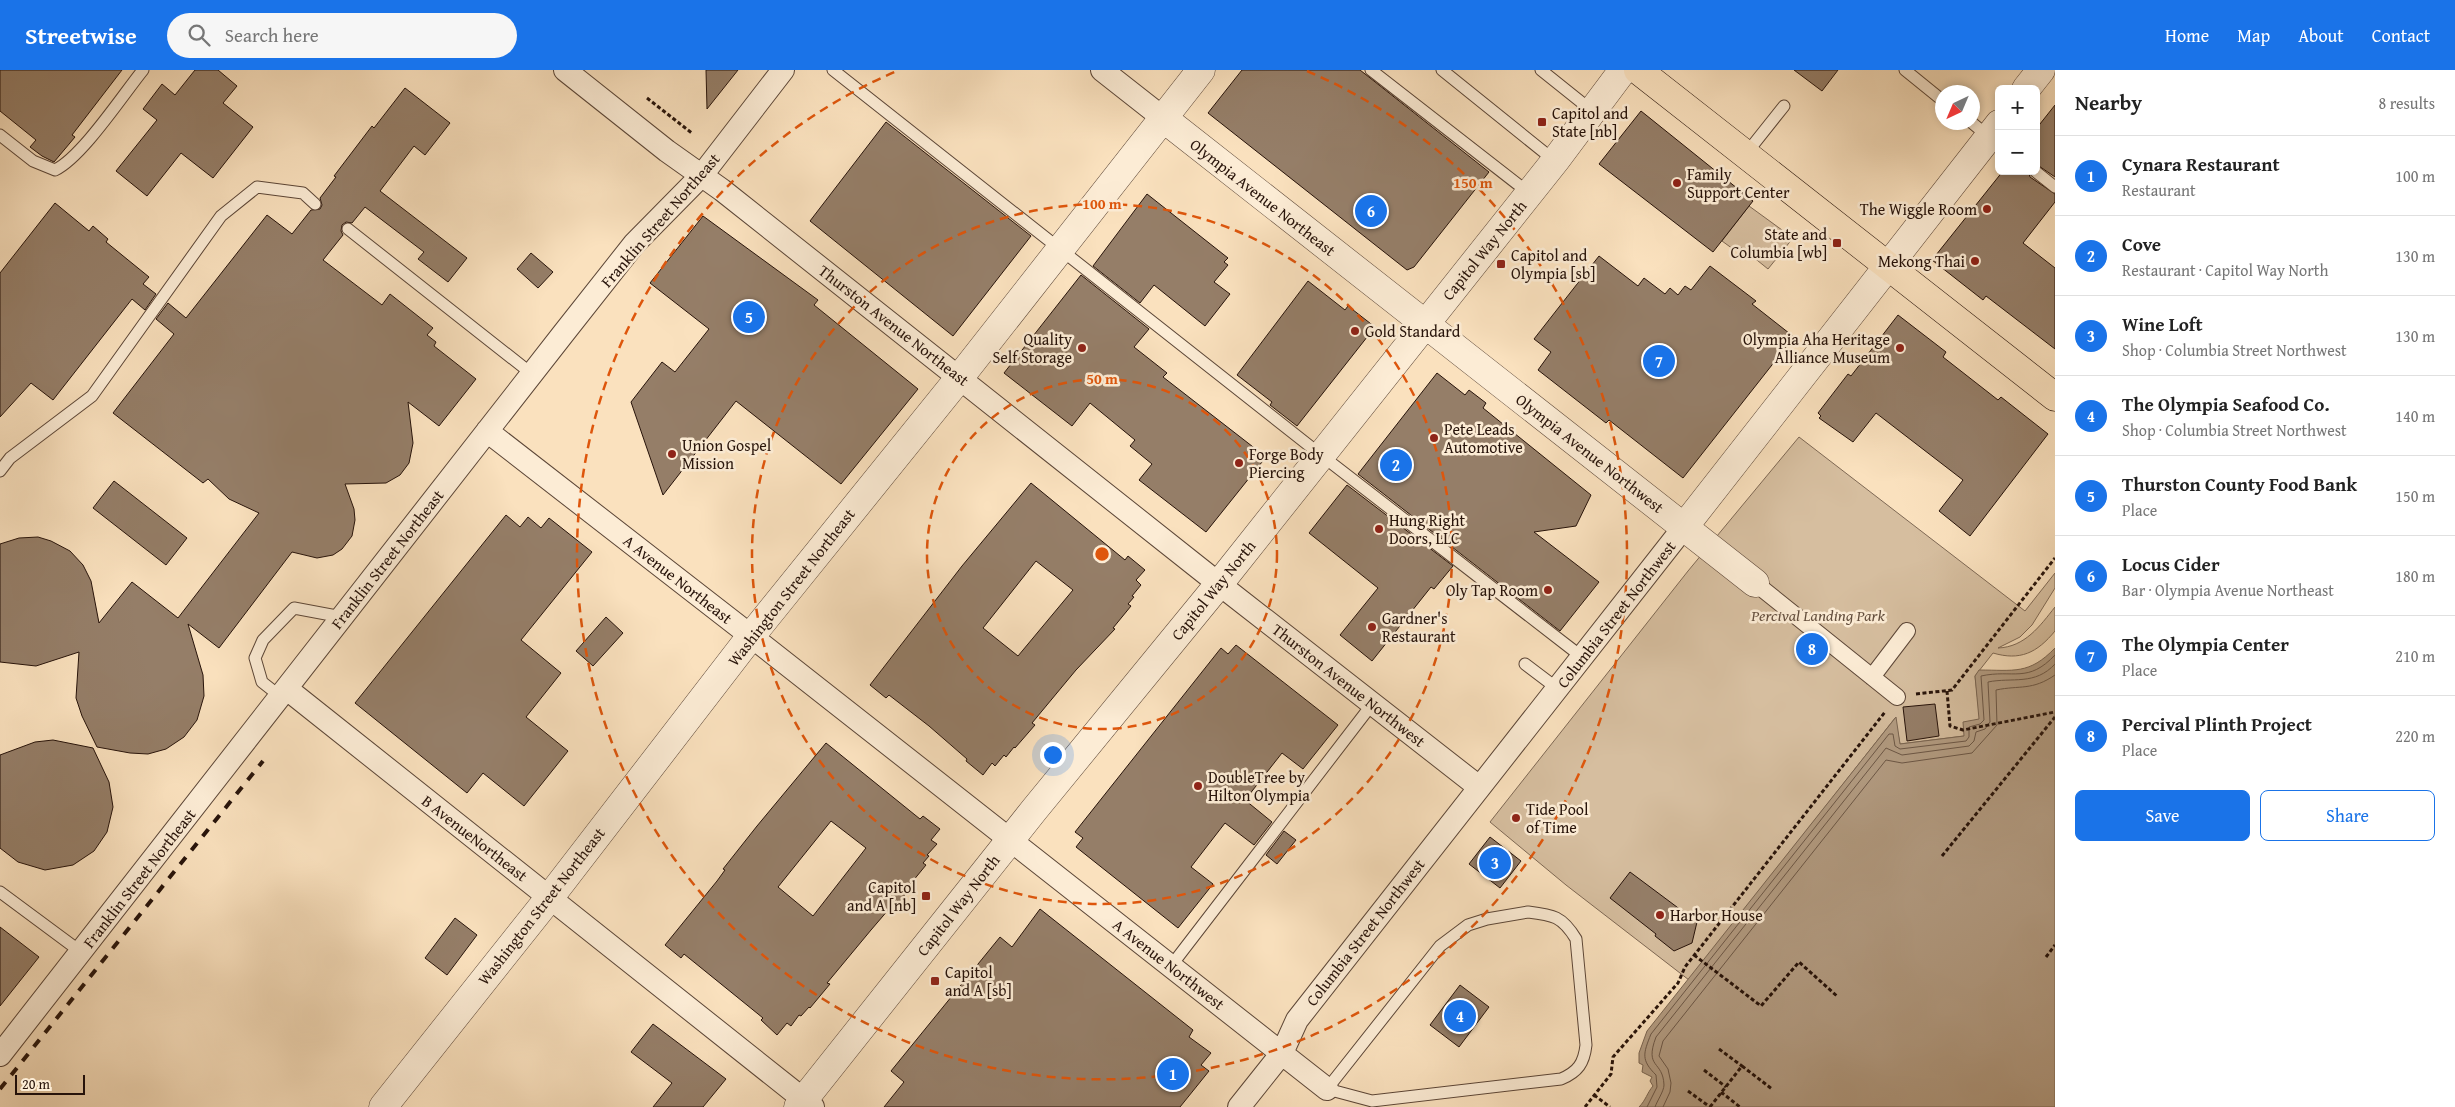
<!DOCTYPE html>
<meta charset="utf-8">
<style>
:root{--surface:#fff;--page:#f6f6f6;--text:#222;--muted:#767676;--line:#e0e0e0;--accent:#1a73e8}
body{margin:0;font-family:"Gentium Book Plus",serif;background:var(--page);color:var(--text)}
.controls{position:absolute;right:15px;top:15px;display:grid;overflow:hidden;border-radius:8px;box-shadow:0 2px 8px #0003}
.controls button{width:45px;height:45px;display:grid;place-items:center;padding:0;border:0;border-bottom:1px solid var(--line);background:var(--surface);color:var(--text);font:25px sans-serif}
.compass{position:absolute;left:1935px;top:15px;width:45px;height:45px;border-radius:50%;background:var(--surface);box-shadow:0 2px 8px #0003;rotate:224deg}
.scale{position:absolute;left:15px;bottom:12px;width:70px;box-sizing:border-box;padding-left:5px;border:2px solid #27130a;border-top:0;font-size:14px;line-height:18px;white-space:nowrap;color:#27130a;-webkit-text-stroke:4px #fcecd5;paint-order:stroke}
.you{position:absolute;left:1052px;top:684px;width:18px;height:18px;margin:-12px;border:4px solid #fff;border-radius:50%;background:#1a73e8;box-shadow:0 0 0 8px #1a73e833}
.badge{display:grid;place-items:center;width:32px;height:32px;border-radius:50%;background:var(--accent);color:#fff;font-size:16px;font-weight:700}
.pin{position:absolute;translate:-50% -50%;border:2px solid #fff;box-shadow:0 1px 5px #0006}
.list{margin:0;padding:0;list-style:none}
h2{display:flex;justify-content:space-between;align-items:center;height:65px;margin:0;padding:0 20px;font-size:21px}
h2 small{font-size:16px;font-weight:400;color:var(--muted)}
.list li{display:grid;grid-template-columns:32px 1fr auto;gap:15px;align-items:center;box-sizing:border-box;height:80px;padding:0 20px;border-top:1px solid var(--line)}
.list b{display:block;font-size:19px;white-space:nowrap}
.list p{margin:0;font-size:16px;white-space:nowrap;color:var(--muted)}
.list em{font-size:16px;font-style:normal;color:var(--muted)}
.actions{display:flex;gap:10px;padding:15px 20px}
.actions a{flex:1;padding:11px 0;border:1px solid var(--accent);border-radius:8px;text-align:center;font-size:18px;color:var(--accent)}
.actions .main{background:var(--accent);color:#fff}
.icon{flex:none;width:28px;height:28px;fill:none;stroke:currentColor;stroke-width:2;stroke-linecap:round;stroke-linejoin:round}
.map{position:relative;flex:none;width:2055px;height:1037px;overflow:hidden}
header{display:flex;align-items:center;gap:30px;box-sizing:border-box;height:70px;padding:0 25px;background:var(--accent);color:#fff}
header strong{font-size:24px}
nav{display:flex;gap:28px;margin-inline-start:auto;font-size:18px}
.search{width:350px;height:45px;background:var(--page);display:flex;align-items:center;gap:12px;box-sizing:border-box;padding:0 18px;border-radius:28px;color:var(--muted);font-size:19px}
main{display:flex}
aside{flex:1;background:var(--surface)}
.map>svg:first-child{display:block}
.green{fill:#d6be9f;stroke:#7e6854}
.water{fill:#b29b81;stroke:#7a6551}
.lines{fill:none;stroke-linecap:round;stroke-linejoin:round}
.shore{stroke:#6c5746;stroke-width:1}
.building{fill:#957e68;stroke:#27130a;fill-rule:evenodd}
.service-casing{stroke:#5c4637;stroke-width:13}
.pedestrian-casing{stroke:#5c4637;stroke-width:18}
.minor-casing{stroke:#5c4637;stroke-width:24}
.tertiary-casing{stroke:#5c4637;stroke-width:29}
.primary-casing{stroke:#27130a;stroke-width:29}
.path{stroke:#27130a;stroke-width:3;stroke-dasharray:4 2.5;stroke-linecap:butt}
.service{stroke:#fcecd5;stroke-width:11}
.pedestrian{stroke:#fcecd5;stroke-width:16}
.minor{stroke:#fcecd5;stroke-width:22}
.tertiary{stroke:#fcecd5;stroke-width:28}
.primary{stroke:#fae1be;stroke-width:28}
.rail{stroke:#27130a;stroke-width:4;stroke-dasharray:9 9;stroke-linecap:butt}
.ring{fill:none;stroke:#de560c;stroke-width:2.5;stroke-dasharray:9 6}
.poi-dot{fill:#8f2418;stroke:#fcecd5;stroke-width:2}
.labels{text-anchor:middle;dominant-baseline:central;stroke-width:5;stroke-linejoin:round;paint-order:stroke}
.poi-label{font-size:16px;fill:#27130a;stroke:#fcecd5;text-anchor:start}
.street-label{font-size:16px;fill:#27130a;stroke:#fcecd5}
.park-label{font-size:16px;font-style:italic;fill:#644f3e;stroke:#fcecd5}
.centre{fill:#de560c;stroke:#fcecd5;stroke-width:2.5}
.ring-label{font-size:15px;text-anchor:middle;font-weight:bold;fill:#de560c;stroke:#fcecd5;stroke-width:5;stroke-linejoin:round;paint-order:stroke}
</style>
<header>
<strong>Streetwise</strong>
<div class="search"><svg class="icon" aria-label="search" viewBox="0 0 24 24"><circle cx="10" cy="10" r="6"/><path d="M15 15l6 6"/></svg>Search here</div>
<nav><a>Home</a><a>Map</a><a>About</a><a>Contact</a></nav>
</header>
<main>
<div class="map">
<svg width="2055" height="1037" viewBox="0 0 2055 1037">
<rect width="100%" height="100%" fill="#fae1be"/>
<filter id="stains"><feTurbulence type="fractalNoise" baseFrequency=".004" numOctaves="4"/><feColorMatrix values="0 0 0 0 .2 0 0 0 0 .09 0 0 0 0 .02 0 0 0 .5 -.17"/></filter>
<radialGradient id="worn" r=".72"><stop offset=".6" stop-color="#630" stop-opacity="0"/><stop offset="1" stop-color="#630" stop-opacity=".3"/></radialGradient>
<!-- green -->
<path class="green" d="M1749,136l44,32 -25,31 -26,-21 -9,1 -11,-8z
M1799,367l226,174 30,-38v15l-23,37 -12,12 -22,11c27,-1 42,-22 57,-41v24c-18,22 -35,30 -62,22l-18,23 5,43 -16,17 -64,8 -5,-26 -206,262 -123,-95 -76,-63 198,-251z"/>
<!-- water -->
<path class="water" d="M2055,578v459h-416c7,-7 8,-14 14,-21l-3,-5 2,-4 -10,-5 1,-7 -4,-2v-10l8,-22 249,-314 4,27 64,-8 -1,-14 16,-3 -4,-43 4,-6c35,0 50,5 76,-22z"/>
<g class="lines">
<!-- shore -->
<path class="shore" d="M1647,1037l10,-20 -1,-12c-15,-15 -13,-21 -5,-41l238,-300h4l2,12 5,3 66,-8 3,-4v-10l11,-3 4,-4 -3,-44c32,-7 47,8 74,-21
M1655,1037c2,-6 9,-16 9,-22 -1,-25 -20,-16 -8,-48l230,-289 16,7 67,-9 5,-5 2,-9 9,-3 5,-7 -2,-40c24,-5 47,4 67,-18
M1663,1037l7,-15 1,-9 -3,-14 -9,-13 4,-15 223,-281 16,3 70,-10 25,-28 -1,-35c24,-5 36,1 59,-15"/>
</g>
<!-- building -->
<path class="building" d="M0,0h122l-50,65 3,2 -21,25 -12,-6 -12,-9 6,-7 -36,-29z
M195,0h23l19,16 -14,17 30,24 -40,51 -32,-25 -34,43 -31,-25 41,-51 -14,-11 19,-25 13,11z
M706,0h32l-31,39z
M1242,0h118l129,102 -75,95 -7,3 -199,-157z
M1794,0h44l-16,21z
M405,18l45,35 -25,32 -11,-9 -34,45 87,67 -19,24 -30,-23 6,-7 -59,-45 -13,16 -6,-1 -4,3 -1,6 2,4 -20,25 59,45 8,-11 43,34 -6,7 9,7 -2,4 42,33 -37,47 -31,-24 5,41 -4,20 -9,12 -14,8 -41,1 9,25 1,11 -3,16 -10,13 -9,6 -16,3 -25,-6 -73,96 -31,-24 15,51 1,21 -7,24 -13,17 -18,12 -18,5 -18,-1 -33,-6 -15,-31 -6,-18 3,-46 -43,14 -36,-4v-118l19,-6 19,-1 13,4 19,10 13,14 8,16 8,42 33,-41 46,36 81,-105 -30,-14 -21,-20 -5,4 -90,-70 61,-79 -18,-15 12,-16 18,15 81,-103 25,19 19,-24 9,-1 2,-4 -2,-7 16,-21 -2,-1 38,-50 2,2z
M2055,35v72l-19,-13v-35z
M1641,41l112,90 -40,51 -114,-88z
M886,52l145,114 -78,100 -143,-115z
M2003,101h25l2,6 25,17v8l-32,41 32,25v81l-69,-53 -3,4 -51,-40z
M1147,124l81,64 -4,4 4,3 -14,17 16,12 -25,32 -51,-41 -14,18 -47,-37z
M55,133l34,28 4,-5 15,13 -2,3 43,35 -6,7 13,10 -11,16 -13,-11 -79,101 -22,-17 -31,34v-144z
M703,146l115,84 -4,5 104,84 -77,95 -105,-83 -73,94 -32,-93 31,-40 13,10 34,-43 -59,-46z
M531,183l22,19 -15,16 -21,-19z
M1599,186l39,30 6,-8 21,16 5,-6 8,7 7,-9 6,4 19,-24 46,35 -4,3 42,33 -111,141 -74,-58 -3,3 -68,-53 13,-18 -17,-13z
M1081,205l68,54 -15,18 33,26 -4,4 103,80 -60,75 -67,-52 13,-16 -22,-18 5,-6 -45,-37 -18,23 -68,-53z
M1308,211l37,29 3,-4 27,21 -78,99 -27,-21 2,-3 -35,-27z
M1898,245l48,37 -3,5 55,43 3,-3 47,37 -78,102 -31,-25 24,-31 -87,-67 -23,29 -34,-24 2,-2 -3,-3 30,-39 3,2z
M1437,303l28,22 4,-5 17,13 -3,5 108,87 -15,31 -42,6 65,50 -39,49 -202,-157z
M114,411l73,57 -21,27 -73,-57z
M1031,413l94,77 3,-4 17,14 -9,10 5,5 -9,11 2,1 -6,7 3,2 -18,22 2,1 -39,41 -44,53 3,2 -20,23 -1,-1 -8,10 -2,-2 -9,11 -3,-3 -9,12 -17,-14 1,-2 -38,-33 -40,-31 -3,3 -16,-13 92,-119zM1036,491l37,29 -55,66 -35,-28z
M1347,415l106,81 -19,23 -3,-2 -59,74 -32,-26 38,-47 -69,-55z
M506,445l14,12 8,-10 13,11 8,-10 43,34 -71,88 40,33 -35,44 42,34 -44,55 -41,-33 -16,20 -112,-90z
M606,547l17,16 -30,33 -17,-15z
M1236,575l102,80 -35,44 -21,-16 -37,47 27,22 -18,23 -29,-22 -34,44 22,17 -35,44 -102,-81 7,-9 -8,-6 146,-184 7,6z
M1935,634l4,32 -32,5 -4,-34z
M53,670l40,8 16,34 4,25 -6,25 -13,19 -21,14 -28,5 -27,-8 -18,-14v-93l35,-13z
M826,673l94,76 3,-3 17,13 -9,11 6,4 -10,11 2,1 -6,7 3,2 -18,22 2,2 -13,15 -2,-2 -24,28 -44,53 3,1 -20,24 -1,-1 -8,9 -2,-1 -8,11 -4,-3 -10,12 -16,-15 2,-2 -79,-64 -3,4 -16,-13 52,-64 8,-11 -2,-1 34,-43zM831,751l35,27 -53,68 -35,-29z
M1284,761l12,9 -19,24 -11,-9z
M1490,767l31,24 -21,27 -31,-24z
M1630,802l67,50 -5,21 -18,8 -19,-15 1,-2 -46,-36z
M1040,839l153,121 -4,7 22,16 -10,12 8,6 -29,36h-296l20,-25 -13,-11 109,-134 12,10z
M455,848l22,17 -30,40 -22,-17z
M0,857l39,30 -39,49z
M1460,915l29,22 -30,40 -29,-22z
M653,954l73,55 -23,28h-50l19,-24 -41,-31z"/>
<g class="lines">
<defs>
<path id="service" d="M833,0l488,385 261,202
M1371,0l158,123
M1442,0l113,91
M1541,0l50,40
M1905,0l37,30
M1971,52l18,15
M0,65l33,26 22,9c27,-13 67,-74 88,-100
M1745,85l39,-49
M2035,101l20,16
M348,159l184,145
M0,401l10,-13 82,-62 129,-180 36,-29 46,6 12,11
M1525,594l33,25
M281,627l-19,-15 -7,-24 8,-18 31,-32 48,9
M0,822l81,60
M1528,842c25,3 34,4 48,27l10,106c-2,18 -8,27 -25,34l-189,22 -45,-12 113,-143 28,-21 19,-6z
M1171,896l202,-263"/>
<path id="pedestrian" d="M1755,513l142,114
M1872,607l35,-46"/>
<path id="minor" d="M565,0l102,81 55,39 497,394 260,203
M1102,0l61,48
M487,361l264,205 576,453
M287,619l526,418
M0,985l563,-721 71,-90 68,-69 81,-105
M1239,1037l43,-54 15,-33 387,-493"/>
<path id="tertiary" d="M2026,19l15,-19
M1163,48l592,465
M1684,457l315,-403
M383,1037l167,-210 201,-261 209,-259 241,-307
M798,1037l236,-297 185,-226 336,-423 68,-91"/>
<path id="primary" d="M1638,0l417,327"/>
</defs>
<!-- service casing -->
<use href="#service" class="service-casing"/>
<!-- pedestrian casing -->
<use href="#pedestrian" class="pedestrian-casing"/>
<!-- minor casing -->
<use href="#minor" class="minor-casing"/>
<!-- tertiary casing -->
<use href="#tertiary" class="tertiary-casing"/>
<!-- primary casing -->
<use href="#primary" class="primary-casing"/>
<!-- path -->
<path class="path" d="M647,28l46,36
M1947,621l3,35 13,4 92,-18
M1916,624l36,-4 103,-132
M1942,786l113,-139
M1694,885l67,51 38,-44 39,35
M2046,887l9,-12
M1719,979l23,17
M1704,1000l22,17
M1688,1021l22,16
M1721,1022l19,15
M1594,1025l16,12
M1585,1037l26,-33 2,-17 65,-74 7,-16 200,-255
M1710,1037l32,-41 30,23"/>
<!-- service -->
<use href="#service" class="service"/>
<!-- pedestrian -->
<use href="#pedestrian" class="pedestrian"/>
<!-- minor -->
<use href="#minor" class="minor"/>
<!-- tertiary -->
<use href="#tertiary" class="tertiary"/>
<!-- primary -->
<use href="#primary" class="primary"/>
<!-- rail -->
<path class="rail" d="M0,1019l263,-328"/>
</g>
<!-- distance rings -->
<g class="ring">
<circle cx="1102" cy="484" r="175"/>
<circle cx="1102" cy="484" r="350"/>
<path d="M1307 1A525 525 0 1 1 897 1"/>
</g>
<!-- markers -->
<g class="poi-dot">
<rect x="1537" y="47" width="10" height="10" rx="2.5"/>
<circle cx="1677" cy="113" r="5"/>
<circle cx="1987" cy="139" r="5"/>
<rect x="1832" y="168" width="10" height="10" rx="2.5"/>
<circle cx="1975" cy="191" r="5"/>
<rect x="1496" y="189" width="10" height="10" rx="2.5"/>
<circle cx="1355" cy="261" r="5"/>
<circle cx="1082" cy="278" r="5"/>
<circle cx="1900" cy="278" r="5"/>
<circle cx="1434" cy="368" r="5"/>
<circle cx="672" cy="384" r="5"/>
<circle cx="1239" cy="393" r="5"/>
<circle cx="1379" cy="459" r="5"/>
<circle cx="1548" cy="520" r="5"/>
<circle cx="1372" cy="557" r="5"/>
<circle cx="1198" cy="716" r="5"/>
<circle cx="1516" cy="748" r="5"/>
<rect x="921" y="821" width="10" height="10" rx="2.5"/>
<circle cx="1660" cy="845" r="5"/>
<rect x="930" y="906" width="10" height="10" rx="2.5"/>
</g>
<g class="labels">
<!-- poi labels -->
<g class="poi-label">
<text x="1552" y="43">Capitol and<tspan x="1552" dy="18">State [nb]</tspan></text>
<text x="1687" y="104">Family<tspan x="1687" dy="18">Support Center</tspan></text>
<text x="1977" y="139" text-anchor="end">The Wiggle Room</text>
<text x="1827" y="164" text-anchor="end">State and<tspan x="1827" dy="18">Columbia [wb]</tspan></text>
<text x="1511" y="185">Capitol and<tspan x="1511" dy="18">Olympia [sb]</tspan></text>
<text x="1965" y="191" text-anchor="end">Mekong Thai</text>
<text x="1365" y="261">Gold Standard</text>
<text x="1072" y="269" text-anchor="end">Quality<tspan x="1072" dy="18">Self Storage</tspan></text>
<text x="1890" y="269" text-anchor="end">Olympia Aha Heritage<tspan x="1890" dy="18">Alliance Museum</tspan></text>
<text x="1444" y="359">Pete Leads<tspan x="1444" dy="18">Automotive</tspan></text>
<text x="682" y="375">Union Gospel<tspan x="682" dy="18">Mission</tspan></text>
<text x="1249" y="384">Forge Body<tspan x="1249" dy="18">Piercing</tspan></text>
<text x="1389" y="450">Hung Right<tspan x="1389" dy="18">Doors, LLC</tspan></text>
<text x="1538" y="520" text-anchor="end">Oly Tap Room</text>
<text x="1382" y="548">Gardner's<tspan x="1382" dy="18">Restaurant</tspan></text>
<text x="1208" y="707">DoubleTree by<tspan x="1208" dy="18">Hilton Olympia</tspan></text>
<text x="1526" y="739">Tide Pool<tspan x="1526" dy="18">of Time</tspan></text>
<text x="916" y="817" text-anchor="end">Capitol<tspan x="916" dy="18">and A [nb]</tspan></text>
<text x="1670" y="845">Harbor House</text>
<text x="945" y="902">Capitol<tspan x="945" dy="18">and A [sb]</tspan></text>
</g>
<!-- street labels -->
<g class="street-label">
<text transform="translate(1263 127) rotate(38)">Olympia Avenue Northeast</text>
<text transform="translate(660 150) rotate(-49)">Franklin Street Northeast</text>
<text transform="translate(1484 180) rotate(-51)">Capitol Way North</text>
<text transform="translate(894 255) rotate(38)">Thurston Avenue Northeast</text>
<text transform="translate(1590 383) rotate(38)">Olympia Avenue Northwest</text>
<text transform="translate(387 489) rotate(-52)">Franklin Street Northeast</text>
<text transform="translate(678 509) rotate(38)">A Avenue Northeast</text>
<text transform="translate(791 517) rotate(-52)">Washington Street Northeast</text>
<text transform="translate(1213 520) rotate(-51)">Capitol Way North</text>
<text transform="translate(1616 544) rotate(-52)">Columbia Street Northwest</text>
<text transform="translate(1349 615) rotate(38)">Thurston Avenue Northwest</text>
<text transform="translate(475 768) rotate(38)">B AvenueNortheast</text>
<text transform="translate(139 808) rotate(-52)">Franklin Street Northeast</text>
<text transform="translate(958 835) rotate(-52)">Capitol Way North</text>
<text transform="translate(541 836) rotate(-52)">Washington Street Northeast</text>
<text transform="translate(1365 862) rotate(-52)">Columbia Street Northwest</text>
<text transform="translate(1169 894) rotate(38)">A Avenue Northwest</text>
</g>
<!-- park labels -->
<g class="park-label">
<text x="1818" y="545">Percival Landing Park</text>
</g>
</g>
<circle cx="1102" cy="484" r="8" class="centre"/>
<g class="ring-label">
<text x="1473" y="118">150 m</text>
<text x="1102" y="139">100 m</text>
<text x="1102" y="314">50 m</text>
</g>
<rect width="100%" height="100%" filter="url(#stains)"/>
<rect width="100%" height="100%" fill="url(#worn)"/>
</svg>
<div class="controls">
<button>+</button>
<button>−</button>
</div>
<svg class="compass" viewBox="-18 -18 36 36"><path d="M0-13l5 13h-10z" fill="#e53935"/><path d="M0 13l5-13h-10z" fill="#767676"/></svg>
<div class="scale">20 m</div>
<div class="you"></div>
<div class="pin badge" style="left:1173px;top:1004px">1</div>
<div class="pin badge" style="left:1396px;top:395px">2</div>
<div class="pin badge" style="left:1495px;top:793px">3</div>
<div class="pin badge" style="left:1460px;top:946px">4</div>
<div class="pin badge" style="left:749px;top:247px">5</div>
<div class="pin badge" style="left:1371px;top:141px">6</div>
<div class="pin badge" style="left:1659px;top:291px">7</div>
<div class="pin badge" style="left:1812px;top:579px">8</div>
</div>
<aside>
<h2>Nearby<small>8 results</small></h2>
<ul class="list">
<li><span class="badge">1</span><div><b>Cynara Restaurant</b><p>Restaurant</p></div><em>100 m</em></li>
<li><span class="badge">2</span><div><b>Cove</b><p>Restaurant · Capitol Way North</p></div><em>130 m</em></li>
<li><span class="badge">3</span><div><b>Wine Loft</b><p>Shop · Columbia Street Northwest</p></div><em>130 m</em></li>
<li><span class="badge">4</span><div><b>The Olympia Seafood Co.</b><p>Shop · Columbia Street Northwest</p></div><em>140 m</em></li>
<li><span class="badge">5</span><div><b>Thurston County Food Bank</b><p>Place</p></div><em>150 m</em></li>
<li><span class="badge">6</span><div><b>Locus Cider</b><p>Bar · Olympia Avenue Northeast</p></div><em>180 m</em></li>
<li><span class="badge">7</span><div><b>The Olympia Center</b><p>Place</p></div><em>210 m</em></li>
<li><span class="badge">8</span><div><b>Percival Plinth Project</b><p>Place</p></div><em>220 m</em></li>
</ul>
<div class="actions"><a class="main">Save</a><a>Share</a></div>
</aside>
</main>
